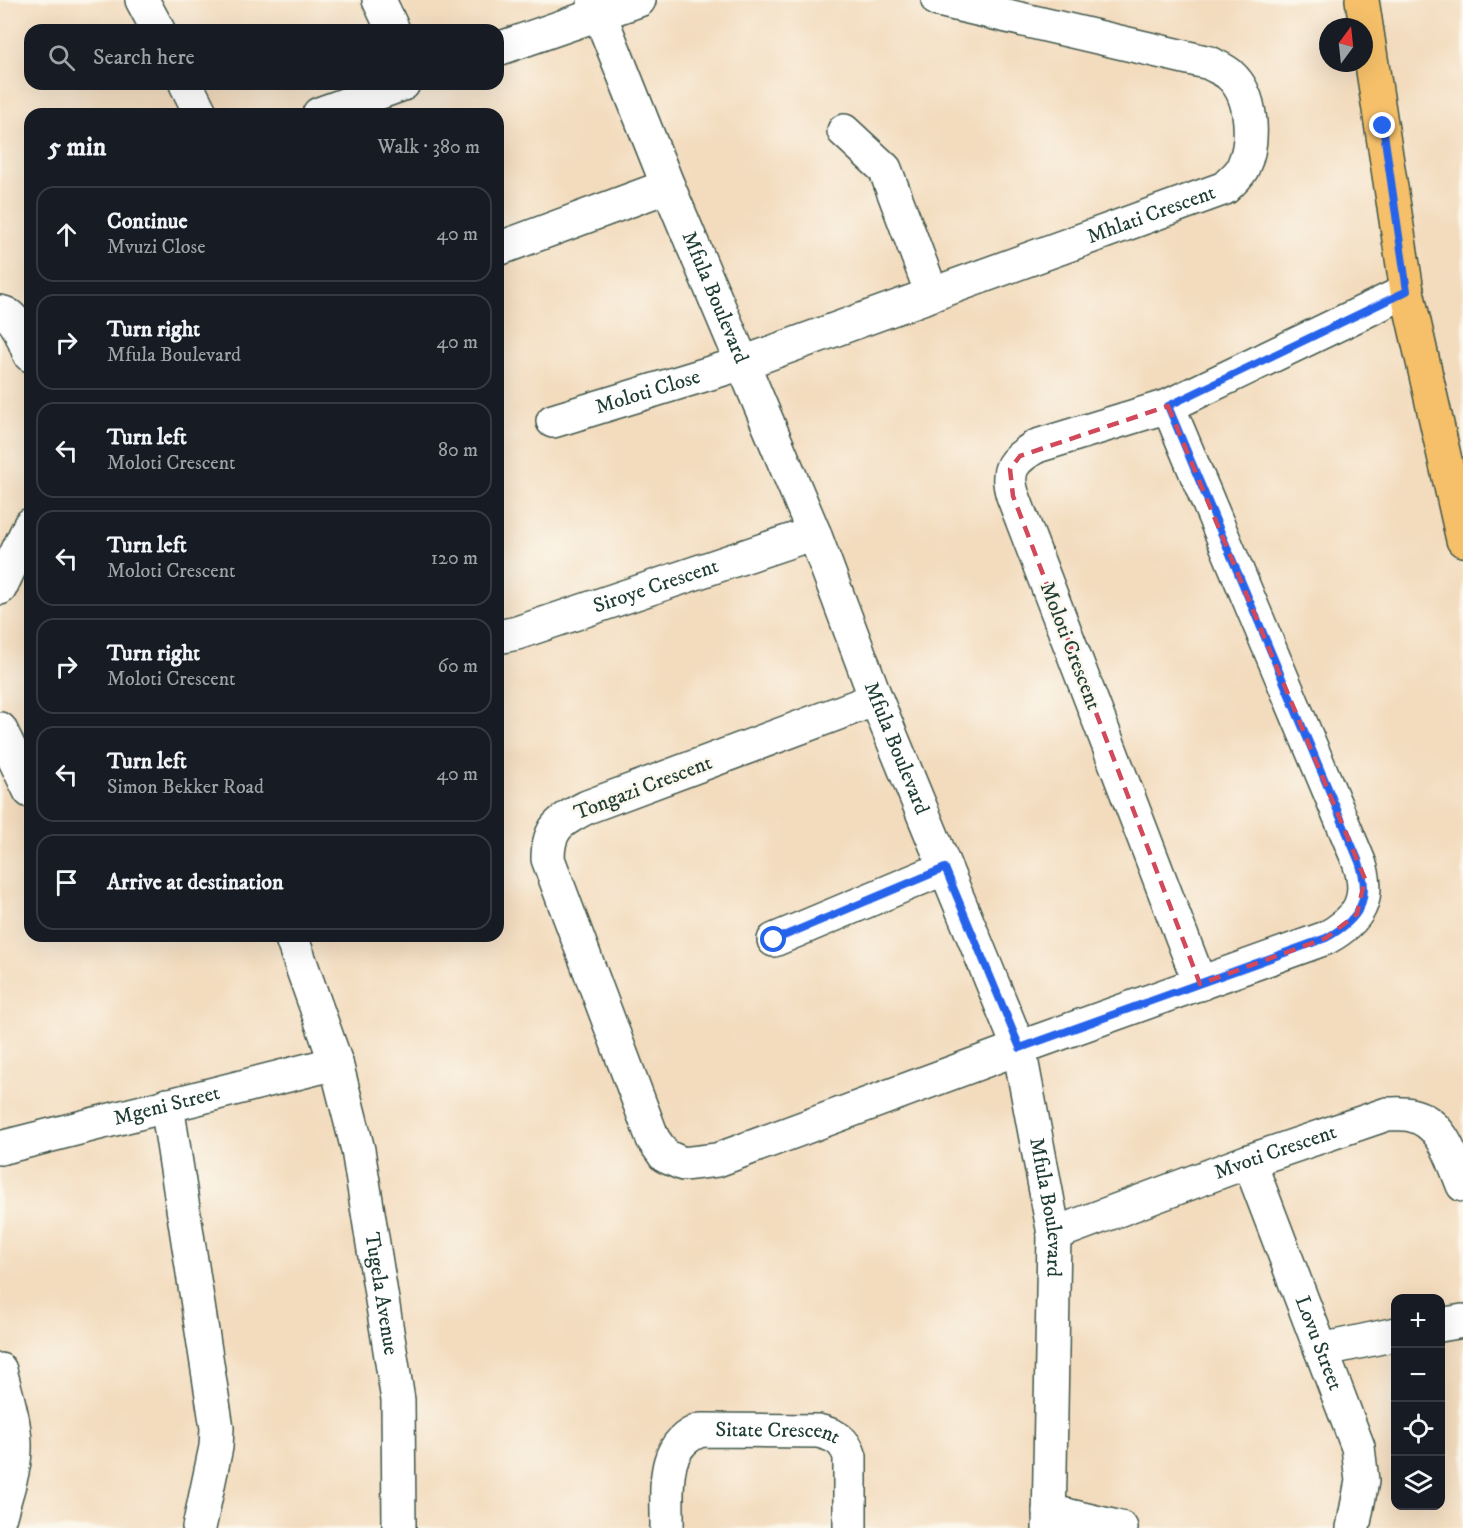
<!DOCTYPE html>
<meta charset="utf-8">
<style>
:root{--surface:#171b24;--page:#242831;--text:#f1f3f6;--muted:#9ea1a6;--line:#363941}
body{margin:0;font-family:"IM FELL DW Pica",serif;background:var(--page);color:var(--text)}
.controls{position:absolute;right:18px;bottom:18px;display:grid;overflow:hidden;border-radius:12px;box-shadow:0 6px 24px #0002}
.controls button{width:54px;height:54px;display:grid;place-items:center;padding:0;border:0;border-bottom:2px solid var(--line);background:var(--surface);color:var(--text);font:30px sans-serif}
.compass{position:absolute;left:1319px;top:18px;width:54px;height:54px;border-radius:50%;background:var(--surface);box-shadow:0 6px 24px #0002;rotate:15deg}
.stop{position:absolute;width:18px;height:18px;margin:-14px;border:4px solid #2563eb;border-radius:50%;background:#fff}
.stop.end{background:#2563eb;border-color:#fff;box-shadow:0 2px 6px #0008}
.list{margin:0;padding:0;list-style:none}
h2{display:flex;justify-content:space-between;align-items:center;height:78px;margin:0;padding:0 24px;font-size:26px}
h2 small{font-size:20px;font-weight:400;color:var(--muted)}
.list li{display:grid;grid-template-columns:39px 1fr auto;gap:18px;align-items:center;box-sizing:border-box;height:96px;margin:0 12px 12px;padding:0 12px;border:2px solid var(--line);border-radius:18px}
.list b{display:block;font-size:22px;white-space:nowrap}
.list p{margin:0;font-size:20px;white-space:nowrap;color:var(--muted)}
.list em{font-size:20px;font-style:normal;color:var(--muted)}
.icon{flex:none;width:33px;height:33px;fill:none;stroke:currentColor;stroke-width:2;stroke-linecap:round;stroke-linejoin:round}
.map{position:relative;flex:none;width:1463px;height:1528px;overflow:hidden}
.search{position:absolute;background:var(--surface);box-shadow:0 6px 24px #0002;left:24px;top:24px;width:480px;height:66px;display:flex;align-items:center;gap:15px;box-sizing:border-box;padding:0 21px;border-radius:18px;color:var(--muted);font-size:22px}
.panel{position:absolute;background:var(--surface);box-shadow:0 6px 24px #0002;left:24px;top:108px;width:480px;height:834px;border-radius:18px}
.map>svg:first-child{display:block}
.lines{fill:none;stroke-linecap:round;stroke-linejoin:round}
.minor-casing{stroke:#3f5549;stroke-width:36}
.major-casing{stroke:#3f5549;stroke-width:36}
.minor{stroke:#fff;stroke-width:33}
.major{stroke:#f6c06b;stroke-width:33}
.route{stroke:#2563eb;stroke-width:8}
.marked{fill:none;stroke:#d1495b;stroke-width:4.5;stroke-dasharray:12 8;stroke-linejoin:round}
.labels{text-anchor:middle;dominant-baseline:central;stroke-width:5;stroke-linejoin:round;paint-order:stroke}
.street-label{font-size:21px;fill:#1f3d34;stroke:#fbf7ec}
</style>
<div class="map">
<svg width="1463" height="1528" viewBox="0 0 1463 1528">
<rect width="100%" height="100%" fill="#fbf7ec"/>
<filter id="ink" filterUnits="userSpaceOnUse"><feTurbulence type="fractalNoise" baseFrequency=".0167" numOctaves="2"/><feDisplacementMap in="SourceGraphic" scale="12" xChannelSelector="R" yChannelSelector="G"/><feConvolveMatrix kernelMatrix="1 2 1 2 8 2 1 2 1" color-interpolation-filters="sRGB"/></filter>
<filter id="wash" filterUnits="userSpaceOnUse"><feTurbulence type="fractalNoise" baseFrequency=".008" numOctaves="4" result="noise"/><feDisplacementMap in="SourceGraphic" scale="24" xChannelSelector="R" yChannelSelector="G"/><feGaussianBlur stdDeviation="1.35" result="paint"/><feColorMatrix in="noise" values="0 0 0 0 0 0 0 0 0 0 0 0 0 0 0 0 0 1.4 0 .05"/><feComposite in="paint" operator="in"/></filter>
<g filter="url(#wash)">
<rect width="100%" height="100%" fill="#f3dbbd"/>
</g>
<g filter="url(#ink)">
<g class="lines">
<defs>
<g id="minor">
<path d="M142,0l16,30"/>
<path d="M379,0l14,30"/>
<path id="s1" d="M594,0l74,186 146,347 62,166 143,349 35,186 -5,294"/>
<path d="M498,49l141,-49"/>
<path d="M186,84l15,30"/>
<path d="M319,114l84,-30"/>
<path d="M844,131l41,38 47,125"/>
<path d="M498,249l170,-63"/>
<path d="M0,312c18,3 23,28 30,43"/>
<path id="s2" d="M553,421l190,-58 482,-175c5,-6 15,-13 18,-21 12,-26 10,-72 -13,-92 -5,-5 -14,-8 -20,-12l-272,-63"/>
<path d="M0,588l30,-63"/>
<path id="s3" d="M498,637l19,-4 297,-100"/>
<path d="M876,699l-289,108c-27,14 -39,20 -39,52l105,280 12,17 18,8 34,-4 302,-112 307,-110c33,-18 46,-39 33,-76l-191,-456"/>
<path d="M0,729l30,62"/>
<path id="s4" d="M291,936l45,127 22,87 40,250 1,128"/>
<path d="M774,940l171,-72"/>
<path d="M1200,984l-187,-488c-9,-27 1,-37 24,-50l131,-40 239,-115"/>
<path d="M167,1105l50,323 -1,19 -17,81"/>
<path id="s5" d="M0,1148l336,-85"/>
<path id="s6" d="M1249,1161l109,286 4,34 -9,47"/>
<path id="s7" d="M1054,1234l195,-73 138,-47c8,0 17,-1 24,1 32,7 41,43 52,70"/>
<path d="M1440,1325l23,-4"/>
<path d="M1321,1350l75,-16"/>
<path d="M0,1370c6,24 14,48 15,73 1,25 -9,49 -15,73"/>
<path d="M1049,1511l72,17"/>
<path id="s8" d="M667,1528c1,-36 -8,-84 34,-98l117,1c17,4 27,9 32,26v71"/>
</g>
<path id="major" d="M1362,0l45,291 56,249"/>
</defs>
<!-- minor casing -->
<use href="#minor" class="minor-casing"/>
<!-- major casing -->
<use href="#major" class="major-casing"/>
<!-- minor -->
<use href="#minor" class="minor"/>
<!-- major -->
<use href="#major" class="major"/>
</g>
</g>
<g class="lines" filter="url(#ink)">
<!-- route -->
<path class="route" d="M774,940l171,-72 75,180 306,-110c33,-18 46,-38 33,-76l-191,-456 239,-115 -24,-165"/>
</g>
<!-- marked area -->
<path class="marked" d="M1168,406l197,473 -8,35 -31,24 -126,46 -187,-488 -3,-27 10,-13z"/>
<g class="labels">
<!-- street labels -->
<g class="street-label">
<text stroke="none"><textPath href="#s2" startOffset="633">Mhlati Crescent</textPath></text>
<text stroke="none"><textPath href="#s1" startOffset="321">Mfula Boulevard</textPath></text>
<text stroke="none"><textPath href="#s2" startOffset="99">Moloti Close</textPath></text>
<text stroke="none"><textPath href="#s3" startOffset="166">Siroye Crescent</textPath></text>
<text transform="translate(1070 646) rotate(69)">Moloti Crescent</text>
<text stroke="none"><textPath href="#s1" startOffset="807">Mfula Boulevard</textPath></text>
<text transform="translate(643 788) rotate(-21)">Tongazi Crescent</text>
<text stroke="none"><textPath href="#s5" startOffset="172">Mgeni Street</textPath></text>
<text stroke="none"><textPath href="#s7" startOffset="236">Mvoti Crescent</textPath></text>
<text stroke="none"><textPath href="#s1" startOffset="1293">Mfula Boulevard</textPath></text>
<text stroke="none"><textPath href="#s4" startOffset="370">Tugela Avenue</textPath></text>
<text stroke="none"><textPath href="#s6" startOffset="195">Lovu Street</textPath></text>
<text stroke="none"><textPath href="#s8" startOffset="189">Sitate Crescent</textPath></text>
</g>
</g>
</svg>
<div class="controls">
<button>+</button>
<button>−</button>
<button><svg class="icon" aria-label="locate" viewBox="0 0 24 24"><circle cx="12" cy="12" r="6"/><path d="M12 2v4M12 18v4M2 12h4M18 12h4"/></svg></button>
<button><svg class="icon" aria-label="layers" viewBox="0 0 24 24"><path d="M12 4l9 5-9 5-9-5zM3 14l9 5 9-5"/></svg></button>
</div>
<svg class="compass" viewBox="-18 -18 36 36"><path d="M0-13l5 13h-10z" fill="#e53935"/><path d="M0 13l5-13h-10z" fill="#9ea1a6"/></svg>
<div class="stop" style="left:774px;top:940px"></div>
<div class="stop end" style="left:1383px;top:126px"></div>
<div class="search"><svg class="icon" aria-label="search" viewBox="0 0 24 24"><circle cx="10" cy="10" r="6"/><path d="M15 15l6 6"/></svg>Search here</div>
<section class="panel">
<h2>5 min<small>Walk · 380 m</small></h2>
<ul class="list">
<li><svg class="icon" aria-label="ahead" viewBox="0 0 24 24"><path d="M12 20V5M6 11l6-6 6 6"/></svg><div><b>Continue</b><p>Mvuzi Close</p></div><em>40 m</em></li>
<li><svg class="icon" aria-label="right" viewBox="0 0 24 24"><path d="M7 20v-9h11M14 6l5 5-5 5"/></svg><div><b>Turn right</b><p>Mfula Boulevard</p></div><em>40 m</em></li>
<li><svg class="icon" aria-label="left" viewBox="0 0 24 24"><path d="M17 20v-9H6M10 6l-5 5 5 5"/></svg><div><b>Turn left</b><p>Moloti Crescent</p></div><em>80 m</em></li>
<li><svg class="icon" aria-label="left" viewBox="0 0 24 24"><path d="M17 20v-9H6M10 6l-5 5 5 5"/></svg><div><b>Turn left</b><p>Moloti Crescent</p></div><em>120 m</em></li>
<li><svg class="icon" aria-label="right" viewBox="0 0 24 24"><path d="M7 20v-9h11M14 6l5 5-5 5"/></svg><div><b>Turn right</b><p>Moloti Crescent</p></div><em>60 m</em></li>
<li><svg class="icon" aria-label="left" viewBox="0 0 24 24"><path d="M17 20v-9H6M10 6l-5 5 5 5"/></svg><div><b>Turn left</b><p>Simon Bekker Road</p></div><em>40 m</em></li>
<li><svg class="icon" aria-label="arrive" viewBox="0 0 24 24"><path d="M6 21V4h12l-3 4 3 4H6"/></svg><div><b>Arrive at destination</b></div></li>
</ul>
</section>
</div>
